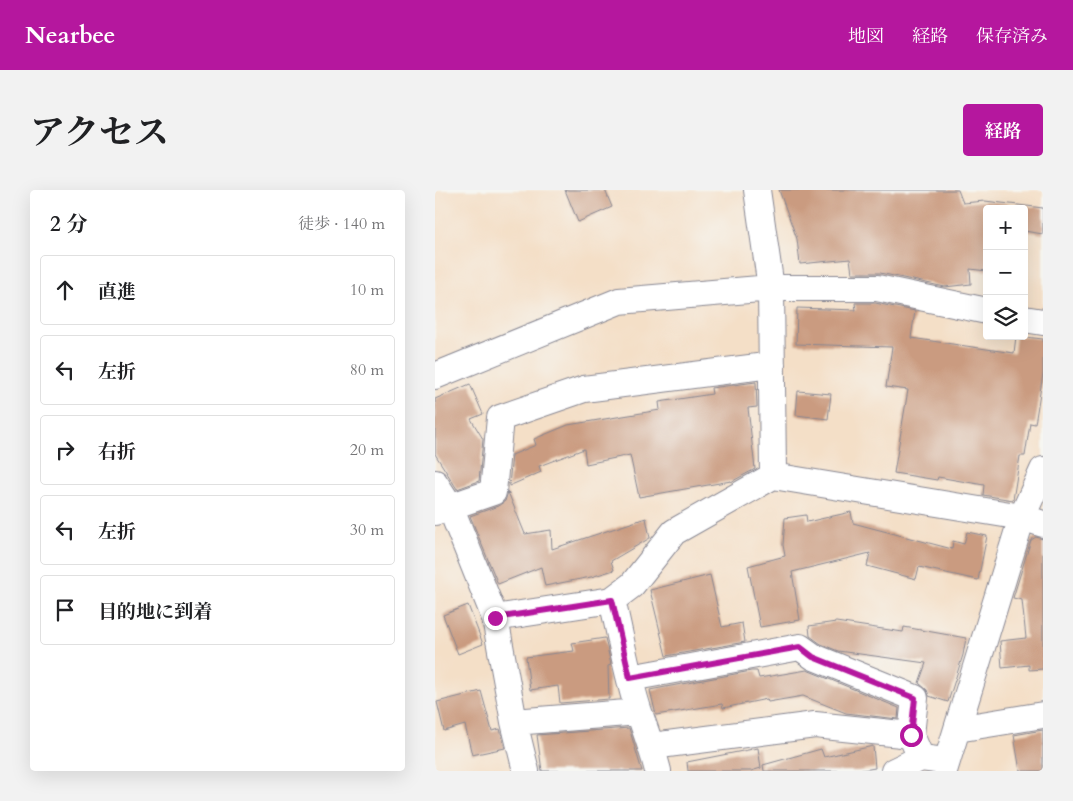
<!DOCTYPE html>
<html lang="ja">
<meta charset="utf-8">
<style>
:root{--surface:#fff;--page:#f2f2f2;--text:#202124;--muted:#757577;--line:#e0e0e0;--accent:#b5179e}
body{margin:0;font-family:Cardo,"Noto Serif JP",serif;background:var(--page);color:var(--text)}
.controls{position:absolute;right:15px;top:15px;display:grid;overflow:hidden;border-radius:5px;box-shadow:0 5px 20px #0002}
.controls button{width:45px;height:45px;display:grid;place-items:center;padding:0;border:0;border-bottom:1px solid var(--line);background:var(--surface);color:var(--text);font:25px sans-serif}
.stop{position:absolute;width:15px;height:15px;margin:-11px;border:4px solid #b5179e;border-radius:50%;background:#fff}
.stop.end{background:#b5179e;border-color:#fff;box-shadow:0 1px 5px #0008}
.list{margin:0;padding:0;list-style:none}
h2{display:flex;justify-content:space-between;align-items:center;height:65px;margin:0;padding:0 20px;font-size:21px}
h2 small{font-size:16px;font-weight:400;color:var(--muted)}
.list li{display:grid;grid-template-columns:32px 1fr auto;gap:15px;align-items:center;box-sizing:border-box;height:70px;margin:0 10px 10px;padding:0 10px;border:1px solid var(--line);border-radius:5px}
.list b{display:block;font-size:19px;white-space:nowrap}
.list em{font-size:16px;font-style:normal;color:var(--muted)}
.icon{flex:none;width:28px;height:28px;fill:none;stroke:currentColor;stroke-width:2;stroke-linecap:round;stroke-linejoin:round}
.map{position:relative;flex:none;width:608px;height:581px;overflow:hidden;border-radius:5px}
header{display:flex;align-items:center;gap:30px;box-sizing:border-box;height:70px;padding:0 25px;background:var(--accent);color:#fff}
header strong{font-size:24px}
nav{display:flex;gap:28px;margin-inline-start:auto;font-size:18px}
.intro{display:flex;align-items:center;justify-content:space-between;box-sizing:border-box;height:120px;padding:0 30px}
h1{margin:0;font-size:35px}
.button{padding:12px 22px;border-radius:5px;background:var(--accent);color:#fff;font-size:18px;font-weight:700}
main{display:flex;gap:30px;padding:0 30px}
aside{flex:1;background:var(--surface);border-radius:5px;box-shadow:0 5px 20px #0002}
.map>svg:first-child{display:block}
.building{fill:#ca9b80}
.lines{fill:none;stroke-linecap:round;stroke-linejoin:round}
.minor-casing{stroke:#888792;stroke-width:28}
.minor{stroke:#fff;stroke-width:26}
.route{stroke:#b5179e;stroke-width:6}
</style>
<header>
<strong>Nearbee</strong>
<nav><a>地図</a><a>経路</a><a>保存済み</a></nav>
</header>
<div class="intro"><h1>アクセス</h1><a class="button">経路</a></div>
<main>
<aside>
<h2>2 分<small>徒歩 · 140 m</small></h2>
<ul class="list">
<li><svg class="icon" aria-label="ahead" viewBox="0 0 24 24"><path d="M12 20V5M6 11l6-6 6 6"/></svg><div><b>直進</b></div><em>10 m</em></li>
<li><svg class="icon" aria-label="left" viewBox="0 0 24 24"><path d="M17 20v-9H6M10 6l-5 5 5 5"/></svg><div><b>左折</b></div><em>80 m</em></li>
<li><svg class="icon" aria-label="right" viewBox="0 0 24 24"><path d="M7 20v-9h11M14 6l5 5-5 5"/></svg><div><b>右折</b></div><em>20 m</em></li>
<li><svg class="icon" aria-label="left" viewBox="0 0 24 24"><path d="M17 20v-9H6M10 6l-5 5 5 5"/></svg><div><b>左折</b></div><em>30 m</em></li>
<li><svg class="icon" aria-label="arrive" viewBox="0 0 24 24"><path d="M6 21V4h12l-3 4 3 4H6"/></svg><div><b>目的地に到着</b></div></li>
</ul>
</aside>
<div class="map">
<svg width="608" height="581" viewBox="0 0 608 581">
<rect width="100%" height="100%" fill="#f6f6f2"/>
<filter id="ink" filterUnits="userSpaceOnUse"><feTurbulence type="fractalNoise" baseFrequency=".02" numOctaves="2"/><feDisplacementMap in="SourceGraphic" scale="10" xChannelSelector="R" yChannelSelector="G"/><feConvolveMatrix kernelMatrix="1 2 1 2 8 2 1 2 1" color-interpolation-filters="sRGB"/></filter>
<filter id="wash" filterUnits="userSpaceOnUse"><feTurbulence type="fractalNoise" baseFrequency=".0096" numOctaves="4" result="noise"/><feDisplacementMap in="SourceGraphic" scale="20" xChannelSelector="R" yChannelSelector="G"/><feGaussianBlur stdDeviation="1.12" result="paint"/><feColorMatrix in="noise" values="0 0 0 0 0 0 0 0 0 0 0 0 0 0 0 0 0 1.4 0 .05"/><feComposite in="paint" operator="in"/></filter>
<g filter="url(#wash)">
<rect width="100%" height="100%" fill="#f4dfc7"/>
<g id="blocks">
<!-- building -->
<path class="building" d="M130,0h40l7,17 -34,15z
M344,0h179l5,13 22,-2 58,7v26l-19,-3v-22h-37v62l-17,-2 1,15 -26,3 -65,-14h-28l-2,-14 -50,5 -3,-25z
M420,113h20l40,8 -4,27 103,15 2,-17 27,3v35l-8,50 -5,-1 -5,33h-5l-7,44 -30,-5 1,-10 -46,-8 -1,3 -43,-7 14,-83 -22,-3 6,-40 -96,-3 1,-36 59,2z
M321,192l1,25 -9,1 7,61 -24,13v-1l-92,16 -9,-42 -44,9 -2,-15 -45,17 2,6 -32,14 3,-31 24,-10 -2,-6 34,-14 92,-15 -1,-8 53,-8 -1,-6z
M35,194l13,30 -12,5 12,20 -4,42 -22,8 -22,-35v-55z
M363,201l33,3 -3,25 -32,-4z
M73,302l17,42 26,-4 1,19 94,-31 4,20 -39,23 3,9 -23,7 -46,9 -4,-19 -43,17 -28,-68 28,-10 7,-5z
M416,322l2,11 99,26 1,-8 11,3 3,-12 20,4 -9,44 -59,-13 -3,12 -49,-13 3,-13 -78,19 8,48 -40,7 -12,-61 37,-10 -2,-11 2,-27 21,-3 1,7z
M601,347l7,2v130l-14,1v-5l-27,3 -2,-27 26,-3 -4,-38 -9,-2 18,-58z
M275,385l12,52 20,-4 3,19 -79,14 -16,-66z
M33,415l15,39 -25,10 -15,-39z
M401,432l67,10 1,-5 62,11 -3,17 -15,47 -19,-6 -2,-6 -8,-7 7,-20 -88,-12 -17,-7 -11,-8 -1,-10z
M170,448l6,27 -3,1 1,33 -49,4 -2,-17 -28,4 -4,-33 48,-6 -2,-8z
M372,480l92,38 -1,11 -52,-6 -43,-17 -35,6 -1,-3 -44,9 -1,-4 -66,11 -6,-25 101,-19h6l2,7z
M46,501l11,40 8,-2 5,19 -33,7 -7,-30 -21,6 -7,-29z
M194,538l13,43h-100l-5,-36z
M608,540v41h-23l-6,-36z
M438,556l2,22 -18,3h-93l-1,-6 58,-16 3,8z
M323,558l3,20 -10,3h-63l-1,-9z"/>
</g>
</g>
<g filter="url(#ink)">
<use href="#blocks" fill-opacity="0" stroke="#888792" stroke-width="1"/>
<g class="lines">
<defs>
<path id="minor" d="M322,0l14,98 2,188
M589,129l19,3
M0,186l184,-75 152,-13h106l110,23
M0,293l15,23 45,112 19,104 12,49
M0,322l58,-20 7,-74 84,-29 188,-24
M177,410c9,37 15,76 27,112 7,20 14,39 19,59
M60,428l117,-18 20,-15 42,-53 99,-56 249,41 21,7
M195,488l170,-31 14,10 101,41 -4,37 10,23
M79,532l125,-10
M522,539l86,-14
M217,556l163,-21 96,10
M459,581l27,-13 16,2
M509,581l78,-254 21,-47"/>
</defs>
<!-- minor casing -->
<use href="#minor" class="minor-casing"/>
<!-- minor -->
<use href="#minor" class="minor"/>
</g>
</g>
<g class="lines" filter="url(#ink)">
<!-- route -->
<path class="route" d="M60,428l117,-18 18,78 170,-31 13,10 102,41 -4,37"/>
</g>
</svg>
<div class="controls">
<button>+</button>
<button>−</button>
<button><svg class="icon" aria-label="layers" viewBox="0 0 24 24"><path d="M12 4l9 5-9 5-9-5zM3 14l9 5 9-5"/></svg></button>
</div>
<div class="stop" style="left:476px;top:545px"></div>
<div class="stop end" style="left:60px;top:428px"></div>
</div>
</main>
